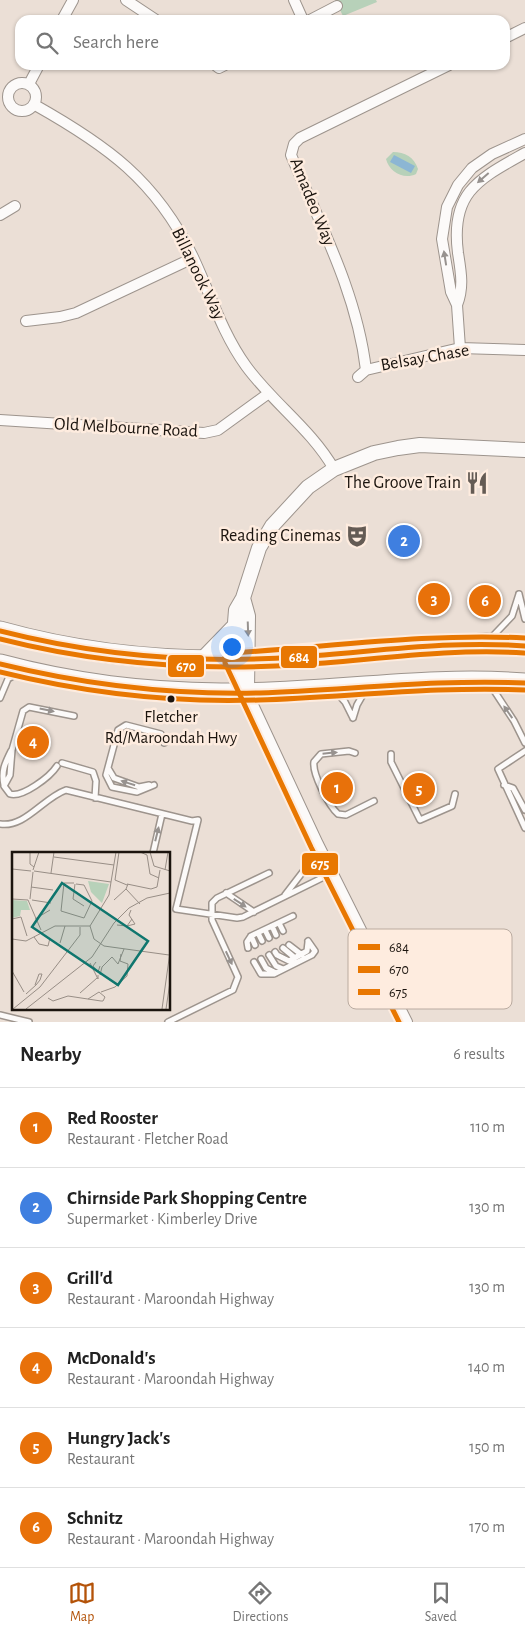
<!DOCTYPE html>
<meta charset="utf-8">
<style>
:root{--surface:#fff;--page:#f6f6f6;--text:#222;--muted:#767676;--line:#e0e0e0;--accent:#b45309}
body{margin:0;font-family:"Alegreya Sans",sans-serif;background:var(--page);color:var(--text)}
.you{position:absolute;left:231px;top:646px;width:18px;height:18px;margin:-12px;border:4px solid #fff;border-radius:50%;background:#1a73e8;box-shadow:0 0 0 8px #1a73e833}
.badge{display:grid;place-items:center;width:32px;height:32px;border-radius:50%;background:var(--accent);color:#fff;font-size:16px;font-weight:700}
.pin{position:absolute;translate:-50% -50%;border:2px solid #fff;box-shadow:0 1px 5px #0006}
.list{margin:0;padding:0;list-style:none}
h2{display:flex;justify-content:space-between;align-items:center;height:65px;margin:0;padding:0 20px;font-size:21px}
h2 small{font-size:16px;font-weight:400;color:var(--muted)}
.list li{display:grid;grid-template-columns:32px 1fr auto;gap:15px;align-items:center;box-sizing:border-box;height:80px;padding:0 20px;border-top:1px solid var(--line)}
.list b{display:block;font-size:19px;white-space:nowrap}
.list p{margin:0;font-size:16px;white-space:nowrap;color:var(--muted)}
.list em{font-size:16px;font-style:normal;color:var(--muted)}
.icon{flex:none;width:28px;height:28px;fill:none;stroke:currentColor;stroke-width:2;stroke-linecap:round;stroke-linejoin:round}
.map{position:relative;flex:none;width:525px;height:1022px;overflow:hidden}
.search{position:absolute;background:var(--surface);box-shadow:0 1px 4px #0004;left:15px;right:15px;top:15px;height:55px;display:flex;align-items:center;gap:12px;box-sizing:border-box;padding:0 18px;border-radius:15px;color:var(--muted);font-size:19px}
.sheet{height:545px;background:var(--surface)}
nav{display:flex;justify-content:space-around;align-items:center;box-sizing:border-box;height:70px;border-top:1px solid var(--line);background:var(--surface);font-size:14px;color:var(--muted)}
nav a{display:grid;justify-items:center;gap:2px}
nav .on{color:var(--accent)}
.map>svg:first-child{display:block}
.green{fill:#b7d1b9}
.water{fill:#8cb6d4}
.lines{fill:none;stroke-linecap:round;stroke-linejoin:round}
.lane-casing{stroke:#9d948d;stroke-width:8}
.street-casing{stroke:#9d948d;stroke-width:12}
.secondary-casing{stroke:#9d948d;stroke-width:16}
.highway-casing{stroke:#9d948d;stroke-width:21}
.lane{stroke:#fcfaf9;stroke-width:5}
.street{stroke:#fcfaf9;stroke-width:10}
.secondary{stroke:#fcfaf9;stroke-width:14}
.highway{stroke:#fcfaf9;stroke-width:19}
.bus-1-casing{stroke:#feecdf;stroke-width:9}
.bus-2-casing{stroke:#feecdf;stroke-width:9}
.bus-3-casing{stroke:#feecdf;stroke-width:9}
.bus-1{stroke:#e87701;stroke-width:5}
.bus-2{stroke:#e87701;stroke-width:5}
.bus-3{stroke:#e87701;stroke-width:5}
.oneway{fill:#97928f}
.bus-dot{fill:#1b140e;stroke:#feecdf;stroke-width:2}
.labels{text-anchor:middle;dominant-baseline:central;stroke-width:5;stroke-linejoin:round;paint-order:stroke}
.bus-label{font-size:17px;fill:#1b140e;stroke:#feecdf}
.street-label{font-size:18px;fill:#1b140e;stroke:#feecdf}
.poi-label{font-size:18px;fill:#1b140e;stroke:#feecdf;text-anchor:end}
.inset-road{fill:none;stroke:#988e86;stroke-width:1}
.view{fill:#0f766e;fill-opacity:0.15;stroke:#0f766e;stroke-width:2.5}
.inset-edge{fill:none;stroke:#1b140e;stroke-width:2.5}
.key{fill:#feecdf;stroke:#baaba0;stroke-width:1}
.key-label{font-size:14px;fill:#1b140e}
.line-badge{stroke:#feecdf;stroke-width:2}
.badge-label{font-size:14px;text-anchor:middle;font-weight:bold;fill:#fff}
</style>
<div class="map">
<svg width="525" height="1022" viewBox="0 0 525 1022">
<rect width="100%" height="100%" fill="#ebdfd6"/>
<!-- green -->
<path class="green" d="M335,0h41l1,2 -34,14z
M393,152c12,0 21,5 25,17l-2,5c-12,6 -27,-2 -30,-15z"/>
<!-- water -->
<path class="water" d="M394,155l21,11 -4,7 -21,-11z"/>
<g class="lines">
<defs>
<path id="lane" d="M519,594l6,25
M490,639l22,-23 7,-22
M491,686l23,35 11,22
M337,693l8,9 8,16
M0,698l8,-19 8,-5
M353,718l4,-13 8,-14
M525,751l-27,18 27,59
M355,753l-6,-2 -28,3 -7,8c-2,12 15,44 24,52l8,1 28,-14
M391,754v8l29,58 32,-14 3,-12
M62,763l31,9 3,9 -1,17
M57,766c-7,11 -35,32 -47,28l-6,-8 6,-11 2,-25 11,-39 6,-4 45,9
M108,768l6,10 25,9 10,-2
M4,785c-3,-14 1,-22 7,-34
M154,785l-17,7 -25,-5 -6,-12 12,-45 8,-5 35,9 3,9
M504,785l9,3 12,22
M0,824c25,4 43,-26 66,-34l126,31 6,-1 -22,89 61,9 6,-1 89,-44
M153,853l9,-39
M226,893l28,19
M285,895l30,-39 2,-9
M279,923l4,8
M272,926l4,9
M265,930l4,8
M258,933l4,8
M251,936l4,9
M289,945l13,10
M248,948l-1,-6 4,-6 42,-20
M283,948l12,10
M275,952l2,3 12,6 18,-10 1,-9
M269,955l7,11 7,3
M261,959l5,9 10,5
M254,962l7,12h13l38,-19 3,-4 -7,-10
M0,1015l29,7
M168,1022l65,-32 5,-13 -26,-57v-17l5,-5 52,-25"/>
<path id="street" d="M126,0l30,20
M294,0l9,20
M62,20l11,-20
M310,20l27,-14
M505,38l20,-10
M215,65l4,3 6,-3
M8 97a14 14 0 1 1 28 0a14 14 0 1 1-28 0Z
M29,84l10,-19
M35,105c71,40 121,75 158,152 17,36 29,76 53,109 27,37 65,63 88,103
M0,215l15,-9
M457,305c7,-18 4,-33 1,-52 -8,-61 21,-74 67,-100
M26,321l34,-4 16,-4 117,-55
M460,348l-3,-43 -6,-13 -9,-53 5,-32 11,-22 14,-17 20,-14 33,-15
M366,370c-9,-77 -46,-146 -75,-215l3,-11 6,-6 149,-73
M358,377l8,-7 94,-22 65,2
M0,420l204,13 14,-3 51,-37
M247,692l71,152 89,178"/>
<path id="secondary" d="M243,598l5,18 -1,73
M202,659l32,-33
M247,692l-15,-32 4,-50 7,-12 16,-50 13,-22 36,-39 26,-18 40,-16 24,-5 22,-3 105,5"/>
<path id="highway" d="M0,631c75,21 155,30 233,29 84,-1 169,-13 253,-17l39,3
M0,664c75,20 144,28 221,29 102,1 203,-18 304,-10"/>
</defs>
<!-- lane casing -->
<use href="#lane" class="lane-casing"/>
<!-- street casing -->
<use href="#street" class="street-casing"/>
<!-- secondary casing -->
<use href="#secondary" class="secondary-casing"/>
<!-- highway casing -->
<use href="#highway" class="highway-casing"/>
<!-- lane -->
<use href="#lane" class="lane"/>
<!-- street -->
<use href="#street" class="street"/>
<!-- secondary -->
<use href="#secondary" class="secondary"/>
<!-- highway -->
<use href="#highway" class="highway"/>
<defs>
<path id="bus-1" d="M0,631c98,25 197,33 298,26 75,-5 151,-17 227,-11
M0,664c85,21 172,31 260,29 88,-3 176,-14 265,-10"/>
<path id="bus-2" d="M0,639c98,25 197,32 297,26 76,-5 152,-17 227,-12
M0,672c85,21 172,31 259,28 89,-3 177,-14 266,-10"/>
<path id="bus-3" d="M399,1022l-88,-175 -86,-184v-6l6,-4c98,-6 196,-20 294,-15"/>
</defs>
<!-- bus-1 casing -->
<use href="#bus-1" class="bus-1-casing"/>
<!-- bus-2 casing -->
<use href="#bus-2" class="bus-2-casing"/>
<!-- bus-3 casing -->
<use href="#bus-3" class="bus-3-casing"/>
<!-- bus-1 -->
<use href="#bus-1" class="bus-1"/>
<!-- bus-2 -->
<use href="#bus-2" class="bus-2"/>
<!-- bus-3 -->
<use href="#bus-3" class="bus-3"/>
</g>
<!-- one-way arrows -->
<defs><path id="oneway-solid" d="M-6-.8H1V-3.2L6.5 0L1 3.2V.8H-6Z" transform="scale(1.25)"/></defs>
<g class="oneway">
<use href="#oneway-solid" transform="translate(483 178) rotate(139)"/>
<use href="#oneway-solid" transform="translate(445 258) rotate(-99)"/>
<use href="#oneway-solid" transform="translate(248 629) rotate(88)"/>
<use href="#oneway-solid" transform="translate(47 710) rotate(12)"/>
<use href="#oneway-solid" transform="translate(508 712) rotate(-125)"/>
<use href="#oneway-solid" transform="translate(330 753) rotate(-6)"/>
<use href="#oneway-solid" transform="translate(128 783) rotate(-162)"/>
<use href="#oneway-solid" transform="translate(157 834) rotate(-76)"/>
<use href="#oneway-solid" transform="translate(240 903) rotate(33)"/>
<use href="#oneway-solid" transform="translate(229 958) rotate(65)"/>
</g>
<!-- icons -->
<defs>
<symbol id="restaurant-bare" viewBox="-9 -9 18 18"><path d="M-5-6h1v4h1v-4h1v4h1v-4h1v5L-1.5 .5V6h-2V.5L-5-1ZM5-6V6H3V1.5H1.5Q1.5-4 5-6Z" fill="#645b54" stroke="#feecdf" stroke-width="2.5" paint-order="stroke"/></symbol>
<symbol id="theatre-bare" viewBox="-9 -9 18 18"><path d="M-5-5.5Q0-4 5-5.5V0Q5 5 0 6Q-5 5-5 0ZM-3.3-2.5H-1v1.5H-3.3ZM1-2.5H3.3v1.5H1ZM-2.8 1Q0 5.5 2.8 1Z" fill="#645b54" stroke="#feecdf" stroke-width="2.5" paint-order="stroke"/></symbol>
</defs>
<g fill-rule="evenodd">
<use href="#restaurant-bare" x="461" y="467" width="32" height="32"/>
<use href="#theatre-bare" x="341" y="520" width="32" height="32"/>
</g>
<!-- markers -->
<circle class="bus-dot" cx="171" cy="699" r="4.5"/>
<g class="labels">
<!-- bus labels -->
<g class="bus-label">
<text x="171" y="716">Fletcher<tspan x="171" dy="21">Rd/Maroondah Hwy</tspan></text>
</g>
<!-- street labels -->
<g class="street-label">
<text transform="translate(312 202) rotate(68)">Amadeo Way</text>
<text transform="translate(198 274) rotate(64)">Billanook Way</text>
<text transform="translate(425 358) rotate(-10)">Belsay Chase</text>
<text transform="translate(126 428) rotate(3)">Old Melbourne Road</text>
</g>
<!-- poi labels -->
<g class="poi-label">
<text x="461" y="483">The Groove Train</text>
<text x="341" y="536">Reading Cinemas</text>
</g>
</g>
<!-- overview -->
<g transform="translate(12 852)">
<rect width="158" height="158" fill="#ebdfd6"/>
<path d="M76,29l21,3 -7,19 -11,-11zM0,48l15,1 3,9h-9l-1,6 -8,2z" fill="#b7d1b9"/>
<path class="inset-road" d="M18,0v12l4,3M107,0l-4,28 12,5M128,0l7,3 3,19 9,4M138,0l4,14 16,5M42,5l60,8M0,17l19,2M21,18l6,-18M153,18l3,-18M22,19l77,11 -2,13 -19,31 4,13 10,7M39,21l3,-21M99,30l5,-30M62,31h-10l-3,28 23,7M63,32l-2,15 11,7M64,32l8,1 8,16 -8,17M115,32l24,5 6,-2 3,-17M116,32l-2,5 14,15M19,35l22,3M0,47l16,1M18,47l3,-27M16,48l13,30M20,48l19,3M102,48l12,-11M0,67l9,-2 6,19M23,67l15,-9M105,73l10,1 5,-7M115,74l8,-2 -6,-9 2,-5M22,85l5,7 9,2 2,-8M0,87l14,2 29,-15h35M48,91l5,-17M92,94l65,9M84,110l-3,4 5,6 2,-6M78,111l8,16v-4M0,119l12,21M88,123l2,-8 10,-10 6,7 6,-15M89,140l14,-5 12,-11 1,-12 -8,-3 1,-7M68,141l17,-15M14,142l10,-9 4,-5 2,-6h-3l-4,11M36,146l5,3 15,-5 33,5h2l2,-4 -6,-5 -11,7M1,157l27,-22 40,-52v-8M14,157l66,-52 22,-34 15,-15 18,-10 23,-5M150,157l8,-57M154,157l4,-27"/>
<path class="view" d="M50,31l86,58 -30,44 -86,-58z"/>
<rect width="158" height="158" class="inset-edge"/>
</g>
<!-- legend -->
<rect x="348" y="929" width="164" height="80" rx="8" class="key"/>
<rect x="358" y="944" width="22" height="6" fill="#e87701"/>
<rect x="358" y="966" width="22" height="7" fill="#e87701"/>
<rect x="358" y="989" width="22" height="6" fill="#e87701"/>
<g class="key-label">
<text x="389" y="952">684</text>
<text x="389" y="974">670</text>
<text x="389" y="997">675</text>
</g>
<g class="line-badge">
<rect x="280" y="645" width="38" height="24" rx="5" fill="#e87701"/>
<rect x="167" y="654" width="38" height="24" rx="5" fill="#e87701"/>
<rect x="301" y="852" width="38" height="24" rx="5" fill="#e87701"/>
</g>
<g class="badge-label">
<text x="299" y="662">684</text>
<text x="186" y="671">670</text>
<text x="320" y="869">675</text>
</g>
</svg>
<div class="you"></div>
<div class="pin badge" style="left:337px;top:788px;background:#e8710a">1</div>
<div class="pin badge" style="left:404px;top:541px;background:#3f7fe0">2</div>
<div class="pin badge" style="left:434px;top:599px;background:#e8710a">3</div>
<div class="pin badge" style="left:33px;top:742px;background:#e8710a">4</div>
<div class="pin badge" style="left:419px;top:789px;background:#e8710a">5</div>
<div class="pin badge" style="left:485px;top:601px;background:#e8710a">6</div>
<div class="search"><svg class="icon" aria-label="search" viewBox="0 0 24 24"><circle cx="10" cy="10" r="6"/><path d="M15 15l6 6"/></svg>Search here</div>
</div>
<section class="sheet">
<h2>Nearby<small>6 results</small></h2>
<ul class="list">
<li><span class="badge" style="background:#e8710a">1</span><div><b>Red Rooster</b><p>Restaurant · Fletcher Road</p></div><em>110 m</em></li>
<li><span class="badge" style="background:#3f7fe0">2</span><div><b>Chirnside Park Shopping Centre</b><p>Supermarket · Kimberley Drive</p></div><em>130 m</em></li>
<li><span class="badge" style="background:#e8710a">3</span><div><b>Grill'd</b><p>Restaurant · Maroondah Highway</p></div><em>130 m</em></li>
<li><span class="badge" style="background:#e8710a">4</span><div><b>McDonald's</b><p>Restaurant · Maroondah Highway</p></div><em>140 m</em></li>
<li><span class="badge" style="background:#e8710a">5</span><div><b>Hungry Jack's</b><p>Restaurant</p></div><em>150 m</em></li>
<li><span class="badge" style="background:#e8710a">6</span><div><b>Schnitz</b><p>Restaurant · Maroondah Highway</p></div><em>170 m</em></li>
</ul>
</section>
<nav>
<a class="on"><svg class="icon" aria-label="map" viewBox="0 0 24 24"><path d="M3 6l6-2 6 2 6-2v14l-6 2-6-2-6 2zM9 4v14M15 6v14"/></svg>Map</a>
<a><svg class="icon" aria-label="directions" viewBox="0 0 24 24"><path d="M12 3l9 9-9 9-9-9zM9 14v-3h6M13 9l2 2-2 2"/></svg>Directions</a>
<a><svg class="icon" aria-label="saved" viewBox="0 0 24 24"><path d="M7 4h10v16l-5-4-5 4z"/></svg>Saved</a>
</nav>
